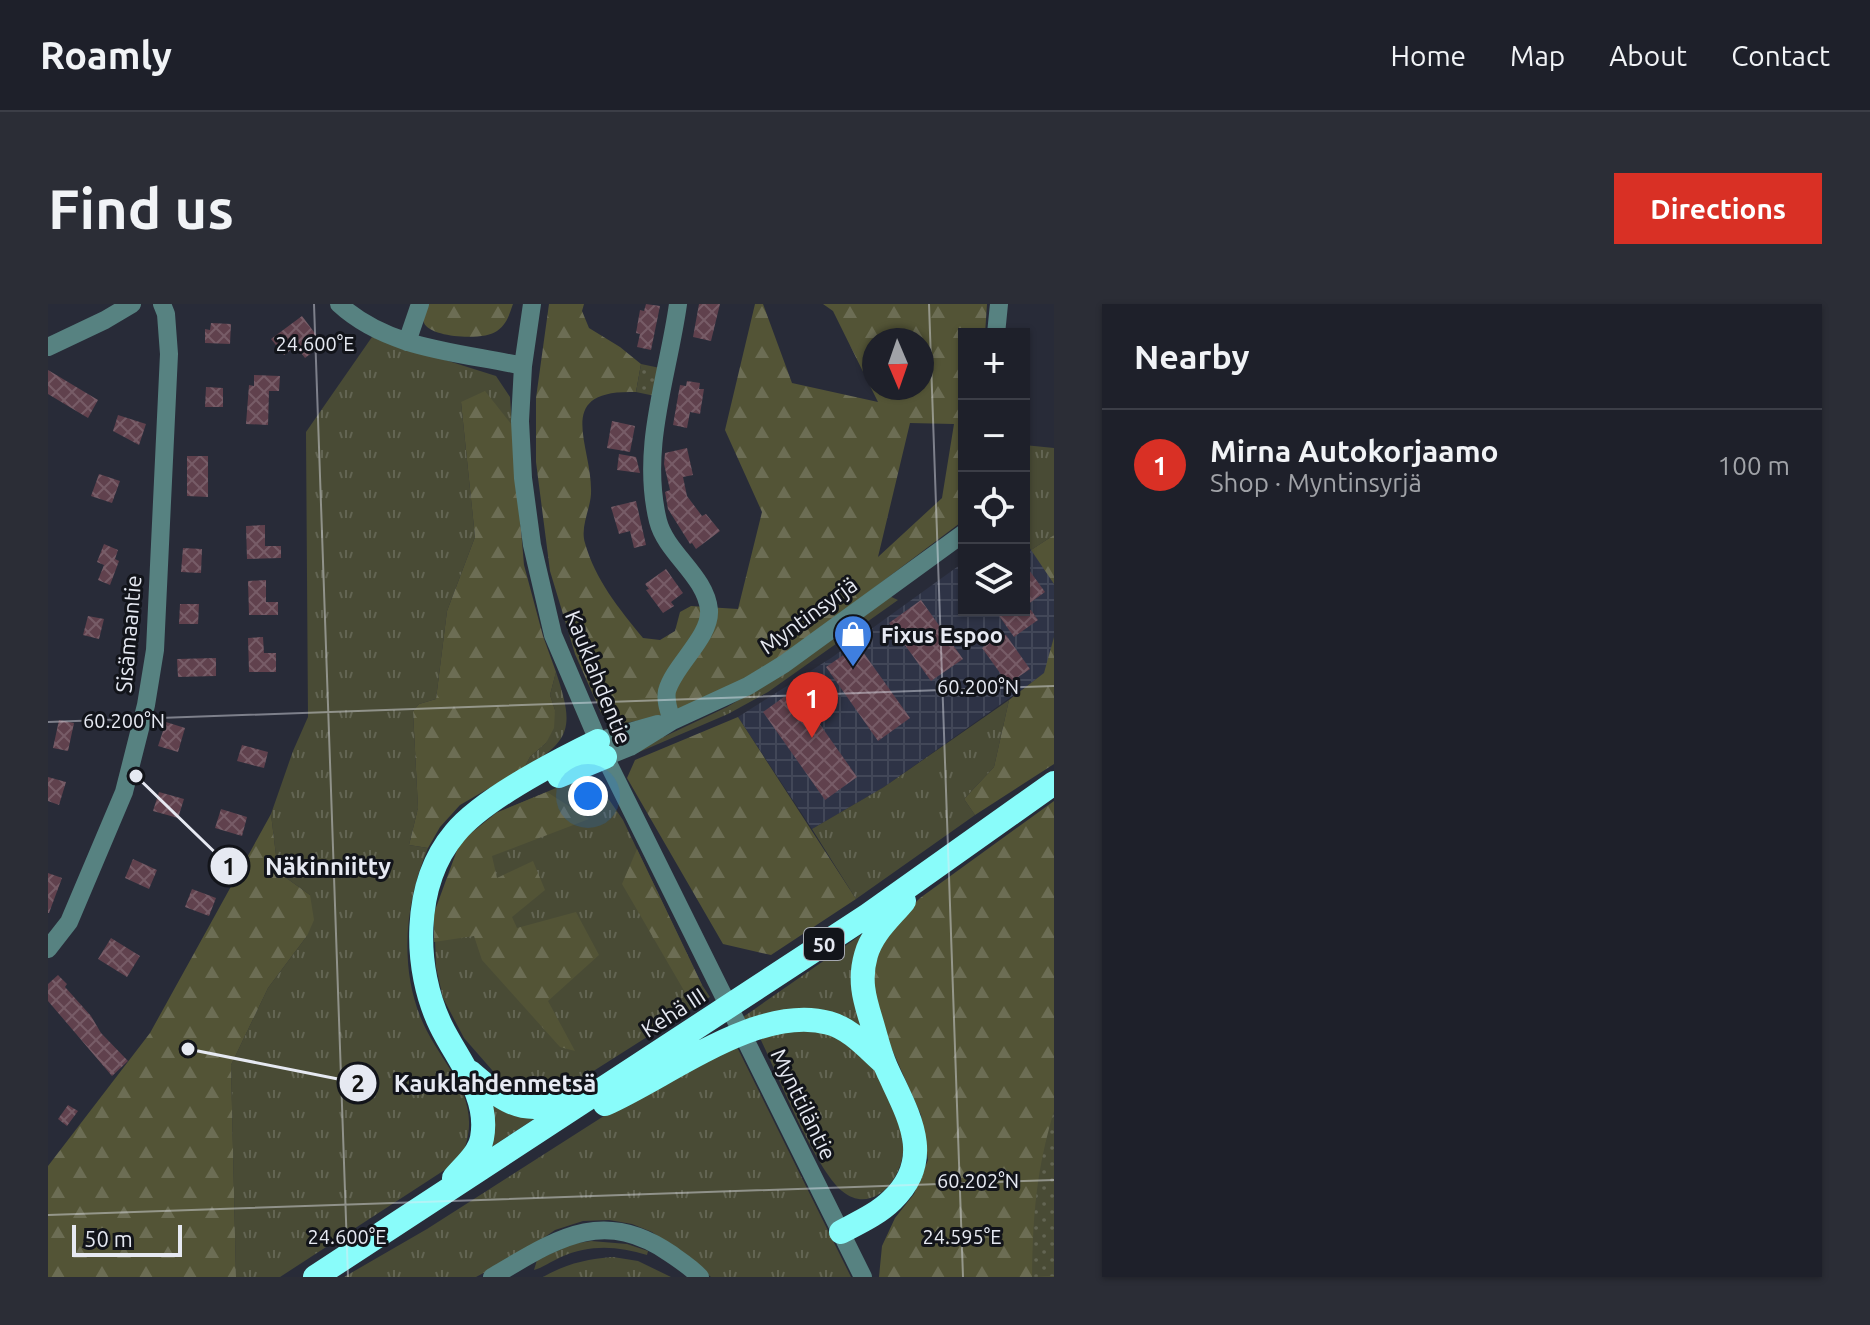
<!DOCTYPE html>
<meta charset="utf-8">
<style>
:root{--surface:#1e202a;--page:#2b2d36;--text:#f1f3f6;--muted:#a1a3a8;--line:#3c3e47;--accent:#d93025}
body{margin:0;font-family:Ubuntu,sans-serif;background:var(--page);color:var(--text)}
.controls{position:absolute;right:24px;top:24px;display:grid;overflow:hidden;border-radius:0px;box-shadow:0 2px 6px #0004}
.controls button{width:72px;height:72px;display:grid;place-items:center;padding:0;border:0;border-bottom:2px solid var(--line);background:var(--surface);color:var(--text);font:40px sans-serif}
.compass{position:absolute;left:814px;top:24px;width:72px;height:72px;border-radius:50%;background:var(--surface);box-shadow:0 2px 6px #0004;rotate:178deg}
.scale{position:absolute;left:24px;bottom:20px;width:110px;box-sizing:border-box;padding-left:8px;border:4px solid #e6e9f2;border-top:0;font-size:22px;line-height:28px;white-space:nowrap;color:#e6e9f2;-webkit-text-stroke:6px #12141a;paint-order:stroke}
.you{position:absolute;left:540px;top:492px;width:28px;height:28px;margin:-20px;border:6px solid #fff;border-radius:50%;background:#1a73e8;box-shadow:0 0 0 12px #1a73e833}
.badge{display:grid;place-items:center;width:52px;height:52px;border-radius:50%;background:var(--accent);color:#fff;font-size:26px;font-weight:700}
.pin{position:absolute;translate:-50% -66px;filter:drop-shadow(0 2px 4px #0008)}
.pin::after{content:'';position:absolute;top:42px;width:28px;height:24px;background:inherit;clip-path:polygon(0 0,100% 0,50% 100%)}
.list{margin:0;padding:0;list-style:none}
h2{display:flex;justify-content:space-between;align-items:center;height:104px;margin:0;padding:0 32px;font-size:34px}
h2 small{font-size:26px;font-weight:400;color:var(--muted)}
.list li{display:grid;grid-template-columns:52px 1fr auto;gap:24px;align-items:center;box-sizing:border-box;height:112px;padding:0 32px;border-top:2px solid var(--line)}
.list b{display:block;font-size:30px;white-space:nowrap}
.list p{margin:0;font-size:26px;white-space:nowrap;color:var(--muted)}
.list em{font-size:26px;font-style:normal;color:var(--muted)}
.icon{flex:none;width:44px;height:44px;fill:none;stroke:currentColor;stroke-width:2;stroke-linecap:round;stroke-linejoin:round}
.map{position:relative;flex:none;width:1006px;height:973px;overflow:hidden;border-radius:0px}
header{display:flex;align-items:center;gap:48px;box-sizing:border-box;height:112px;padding:0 40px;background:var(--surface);border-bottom:2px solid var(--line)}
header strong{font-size:38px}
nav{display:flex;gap:44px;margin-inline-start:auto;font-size:28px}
.intro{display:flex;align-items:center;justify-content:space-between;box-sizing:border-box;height:192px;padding:0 48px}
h1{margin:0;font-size:56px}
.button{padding:20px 36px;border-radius:0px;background:var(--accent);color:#fff;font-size:28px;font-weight:700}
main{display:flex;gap:48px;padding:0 48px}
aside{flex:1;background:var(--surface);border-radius:0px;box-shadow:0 2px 6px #0004}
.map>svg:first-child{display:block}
.industrial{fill:url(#industrial-grid)}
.grass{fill:url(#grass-tufts)}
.forest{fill:url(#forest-firs);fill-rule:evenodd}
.park{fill:url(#park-dots)}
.building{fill:url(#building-cross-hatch)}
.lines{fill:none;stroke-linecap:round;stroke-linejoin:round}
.minor{stroke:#578281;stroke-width:18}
.highway{stroke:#89fcfa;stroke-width:24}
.ticks{fill:none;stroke:#e6e9f2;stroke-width:2;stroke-opacity:0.45}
.labels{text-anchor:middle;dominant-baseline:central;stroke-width:6;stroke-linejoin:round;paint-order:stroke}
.shield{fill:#12141a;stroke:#a6a9b1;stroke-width:2}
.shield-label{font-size:20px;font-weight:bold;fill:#e6e9f2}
.street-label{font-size:22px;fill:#e6e9f2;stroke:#12141a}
.poi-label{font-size:22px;font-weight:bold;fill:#e6e9f2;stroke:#12141a;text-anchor:start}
.ticks-label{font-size:20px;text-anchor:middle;fill:#e6e9f2;stroke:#12141a;stroke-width:6;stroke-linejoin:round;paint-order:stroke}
.leader{fill:none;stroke:#e6e9f2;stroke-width:3}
.callout-dot{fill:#e6e9f2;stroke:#12141a;stroke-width:3}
.mark-label{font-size:24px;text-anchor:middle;font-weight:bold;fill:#111}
.callout-label{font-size:24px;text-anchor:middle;font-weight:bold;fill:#e6e9f2;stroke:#12141a;stroke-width:6;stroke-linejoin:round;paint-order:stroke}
</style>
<header>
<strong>Roamly</strong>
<nav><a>Home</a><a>Map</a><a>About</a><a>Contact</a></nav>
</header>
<div class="intro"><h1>Find us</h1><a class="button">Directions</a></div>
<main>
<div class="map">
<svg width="1006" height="973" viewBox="0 0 1006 973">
<defs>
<pattern id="industrial-grid" width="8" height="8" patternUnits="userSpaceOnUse" patternTransform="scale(2)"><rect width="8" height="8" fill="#2e3346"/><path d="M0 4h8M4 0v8" fill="none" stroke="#424758"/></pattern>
<pattern id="grass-tufts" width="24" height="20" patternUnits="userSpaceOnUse" patternTransform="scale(2)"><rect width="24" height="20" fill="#494b35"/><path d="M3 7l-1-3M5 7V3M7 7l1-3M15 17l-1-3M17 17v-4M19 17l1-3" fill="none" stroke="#636553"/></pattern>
<pattern id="forest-firs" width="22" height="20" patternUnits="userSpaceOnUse" patternTransform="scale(2)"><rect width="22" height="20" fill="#535436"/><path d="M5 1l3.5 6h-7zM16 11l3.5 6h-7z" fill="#6c6d54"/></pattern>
<pattern id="park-dots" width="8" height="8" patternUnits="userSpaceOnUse" patternTransform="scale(2)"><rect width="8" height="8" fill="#494b35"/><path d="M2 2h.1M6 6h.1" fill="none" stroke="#636553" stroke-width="1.8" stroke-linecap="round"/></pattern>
<pattern id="building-cross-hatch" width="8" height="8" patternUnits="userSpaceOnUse" patternTransform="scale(2)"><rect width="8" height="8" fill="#60414d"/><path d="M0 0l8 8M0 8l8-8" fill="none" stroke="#775c67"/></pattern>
</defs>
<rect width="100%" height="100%" fill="#282b38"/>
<!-- industrial -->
<path class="industrial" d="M976,234l30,46v53l-9,36 -161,114 -72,42 -74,-112 93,-59 133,-96v48h60z"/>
<!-- grass -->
<path class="grass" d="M324,33l124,39 14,21 2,28 -51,-23 14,135 -28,74 -11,88 -17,5 -6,7 5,97 -9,37 19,3c-22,51 -29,115 -8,168 21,53 69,81 40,144l-180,117h-44l-5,-212 37,-77 39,-52 3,-41 -32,-23 -7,-58 22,-63 15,-34 -2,-285z
M976,141l30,3v87l-23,15 -7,-12z
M841,292l9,4 -130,92 -40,22 -91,39 1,-4 89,-42 39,-23z
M508,368c17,52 18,68 -32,96l6,-11 16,-14 9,-33 -5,-15z
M961,396l-15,67 -30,32 11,16 -119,84 -44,-70 72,-42z
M539,475l12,6 24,35 79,165 8,12 -137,87 -27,10 -26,-1 -14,-7 -42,-48 -21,-40 -7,-31 -2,-54 62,-100 72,-30z
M820,626l3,109 -15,-11 -133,3z
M757,725c10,2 25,3 34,9 11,7 25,18 33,28 13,19 33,62 31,85 -1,28 -31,65 -61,40 -28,-24 -65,-118 -83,-155z
M688,741l115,232h-140l-59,-45 -20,-8 -23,-4 -26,1 -28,9 -32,22 -47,25h-132l83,-48 191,-122z
M446,800l43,13 -47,31v-41z
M543,937l36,3 21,7 -1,4c-29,-9 -57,-11 -86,2 -9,4 -19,11 -27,13l3,-10 35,-16z
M565,953l25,4 33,16h-128c23,-13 43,-18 70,-20z"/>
<!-- forest -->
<path class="forest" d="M379,0h86c-4,11 -6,20 -16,27 -13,10 -66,7 -73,-8 -3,-7 1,-13 3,-19z
M501,0h35l-2,7 7,17 31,19 21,17 -5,28c-85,-3 -43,53 -45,102 -1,16 -11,33 -6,49 10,36 34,66 58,95l17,2 15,-9 5,-19 11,-6 47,3 24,-97 -37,-82 30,-126h8l29,79 86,19 -45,-91 -10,-7h164l-2,30h-21v186l-179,135 -69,41 -63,22 -28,5 -23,-8 -27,-61 -25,-83 -14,-109v-64zM826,36h48v48h-48zM862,119l44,1 -12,74 -64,59z
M437,87l27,34 12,140 19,71 13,36 -6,23 5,15 -1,18 -8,15 -16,14 -6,11 -64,37 -20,22 -12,21 -19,-3 9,-37 -5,-97 6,-7 17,-5 11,-88 28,-74 -14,-135z
M1006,231v49l-23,-34z
M1006,333v127l-79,51 -11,-16 30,-32 15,-67 35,-27z
M690,413l118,182 -85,56 -48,-11 -96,-166 8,-18z
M499,488l42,27 -97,37 5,22 36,-17 12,29 -33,27 5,11 59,-16 23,43 -51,46 27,50 -15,-4 -78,-87 -8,-24 -40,6v-29l26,-71 36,-29z
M1006,497v476h-175l3,-31 13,-28 19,-24 14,-34 -7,-45 -38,-86 -12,-58 16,-40 33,-33z
M223,510l7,58 32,23 4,25 -7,16 -39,52 -37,77 5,212h-188v-111l102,-133z
M589,545l65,136 -16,9 -64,-110z"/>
<!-- park -->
<path class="park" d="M593,60l19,4 -5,28 -19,-4z
M1006,807v165l-22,1c1,-62 4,-106 22,-166z"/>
<!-- building -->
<path class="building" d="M598,0l14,2 -9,44 -14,-3 3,-13 -4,-1 4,-23 4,1z
M651,0h21l-9,37 -18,-4z
M254,12l21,28 -18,14 -9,-12 -12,9 -13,-16z
M163,19l20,1 -1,20 -25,-1v-14l5,1z
M0,66l50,30 -10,18 -40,-24z
M206,71l26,1 -1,15h-10l-1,34 -22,-1 3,-39 5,1z
M639,77l13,2 -1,6h5l-4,25 -10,-2 -3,16 -14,-3 7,-40 6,1z
M158,83l17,1v19h-18z
M70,111l28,9 -7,21 -26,-14z
M564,117l23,5 -5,26 -23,-4z
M639,144l6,27 -10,2 4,19 15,20 4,-2 14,17 -24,18 -4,-6 -2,1 -22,-35 -3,-17 5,-2 -6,-26 1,-11z
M571,150l17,3 4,16 -23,-3z
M139,152h21v41l-21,-1z
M51,170l21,7 -8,22 -21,-7z
M588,197l10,44 -12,3 -4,-17 -11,3 -8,-27z
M217,221v21h16v12l-34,1 -1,-33z
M56,240l14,6 -3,9 4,2 -9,24 -12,-5 6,-15 -7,-3z
M135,244l19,1 -1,24 -20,-1z
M976,259l21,29 -21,15z
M618,265l17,24 -12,9 3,4 -11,7 -17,-23 3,-1 -4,-5z
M218,276v22h12v13h-29l-1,-34z
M873,296l42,59 -32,22 -42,-58z
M132,300h19l-1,20h-19z
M947,306h36l7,10 -24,17z
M40,312l16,3 -5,20 -16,-4z
M953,331h5l24,34 -22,15 -26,-36z
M215,333l1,16h12v19h-27l-1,-34z
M810,341l52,73 -32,23 -52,-74z
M168,354v18l-38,1 -1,-18z
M747,385l62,88 -32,23 -62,-88z
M11,416l15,3 -6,28 -15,-3z
M118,418l19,6 -7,24 -20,-6z
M194,441l26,7 -4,16 -27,-7z
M0,473l18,5 -7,23 -11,-4z
M111,488l25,7 -6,19 -25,-7z
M173,505l26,8 -5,19 -27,-8z
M85,555l24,11 -8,19 -24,-11z
M0,569l14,5 -13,35h-1z
M144,585l24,9 -7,18 -24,-9z
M63,634l29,18 -13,21 -29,-18z
M10,671l9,9 -2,3 26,29 10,17 27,28 -16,15 -64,-75v-17z
M20,801l10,6 -11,15 -9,-7z"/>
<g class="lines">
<!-- minor -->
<path class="minor" d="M291,0c50,46 121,48 184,62
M484,0l-9,62 -3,55 3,57 9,67 21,90 52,122 258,520
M948,30l3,-30
M359,38l13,-38
M0,43l57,-27 27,-16
M624,417c-3,-10 -7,-20 -5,-30 7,-26 44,-54 42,-81 -3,-34 -43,-57 -51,-89 -18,-73 10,-145 20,-217
M550,437l60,-17
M557,453l25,-10 42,-26 76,-35 36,-22 180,-131
M0,645l21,-27 55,-130 22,-87 9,-55 14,-296 -3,-40 -4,-10
M444,973c63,-37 110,-71 179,-23 10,7 21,14 29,23"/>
<!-- highway -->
<path class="highway" d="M511,472l46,-19
M422,768c27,23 48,44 86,31 8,-2 15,-6 24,-9
M557,800c62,-27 154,-101 224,-81 22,6 38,25 55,40
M406,874c10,-12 25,-24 28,-40 8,-42 -24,-77 -41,-112 -28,-57 -29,-142 14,-193 28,-34 102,-72 143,-92
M793,928c17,-9 37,-18 51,-32 45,-43 14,-88 -6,-133 -7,-15 -10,-31 -15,-47 -7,-22 -12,-41 -5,-65 6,-22 24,-37 38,-54
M267,973l553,-362 186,-132"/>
</g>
<!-- ticks -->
<path class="ticks" d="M266,0l34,973M881,0l34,973M0,418l1006,-36M0,911l1006,-35"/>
<!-- icons -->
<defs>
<symbol id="shop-pin" viewBox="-11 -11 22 30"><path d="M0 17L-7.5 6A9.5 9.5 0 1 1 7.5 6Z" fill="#3f7fe0" stroke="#12141a"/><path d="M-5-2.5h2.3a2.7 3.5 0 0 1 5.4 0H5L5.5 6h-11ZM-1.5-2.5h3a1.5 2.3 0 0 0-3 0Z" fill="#fff"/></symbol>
</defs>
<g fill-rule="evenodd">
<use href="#shop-pin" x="783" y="308" width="44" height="60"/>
</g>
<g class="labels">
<!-- shield labels -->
<rect class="shield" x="756" y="624" width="40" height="32" rx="6"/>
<g class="shield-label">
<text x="776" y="640">50</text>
</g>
<!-- street labels -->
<g class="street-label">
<text transform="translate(760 311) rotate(-36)">Myntinsyrjä</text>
<text transform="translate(80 330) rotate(-85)">Sisämaantie</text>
<text transform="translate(551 373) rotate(68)">Kauklahdentie</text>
<text transform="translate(625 708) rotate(-33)">Kehä III</text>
<text transform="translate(756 800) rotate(64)">Mynttiläntie</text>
</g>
<!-- poi labels -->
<g class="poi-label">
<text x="833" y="330">Fixus Espoo</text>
</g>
</g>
<g class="ticks-label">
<text x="267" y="47">24.600°E</text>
<text x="930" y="390">60.200°N</text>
<text x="76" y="424">60.200°N</text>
<text x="930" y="884">60.202°N</text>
<text x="299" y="940">24.600°E</text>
<text x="914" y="940">24.595°E</text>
</g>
<!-- callouts -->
<path class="leader" d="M88 472L181 562M140 745L310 779"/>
<g class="callout-dot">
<circle cx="88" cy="472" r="8"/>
<circle cx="140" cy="745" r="8"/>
<circle cx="181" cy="562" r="20"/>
<circle cx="310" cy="779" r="20"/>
</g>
<g class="mark-label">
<text x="181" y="571">1</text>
<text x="310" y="788">2</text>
</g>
<g class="callout-label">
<text x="280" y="571">Näkinniitty</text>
<text x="447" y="788">Kauklahdenmetsä</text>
</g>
</svg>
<div class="controls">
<button>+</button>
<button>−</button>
<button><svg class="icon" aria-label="locate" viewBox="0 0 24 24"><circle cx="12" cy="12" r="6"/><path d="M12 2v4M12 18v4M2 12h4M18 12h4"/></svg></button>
<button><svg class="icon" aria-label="layers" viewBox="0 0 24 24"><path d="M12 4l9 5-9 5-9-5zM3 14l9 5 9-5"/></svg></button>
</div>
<svg class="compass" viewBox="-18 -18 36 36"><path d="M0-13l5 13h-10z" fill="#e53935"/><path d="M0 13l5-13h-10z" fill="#a1a3a8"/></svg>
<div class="scale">50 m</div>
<div class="you"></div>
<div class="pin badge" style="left:764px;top:434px">1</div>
</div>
<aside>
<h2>Nearby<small></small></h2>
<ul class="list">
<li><span class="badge">1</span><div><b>Mirna Autokorjaamo</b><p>Shop · Myntinsyrjä</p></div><em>100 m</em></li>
</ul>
</aside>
</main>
